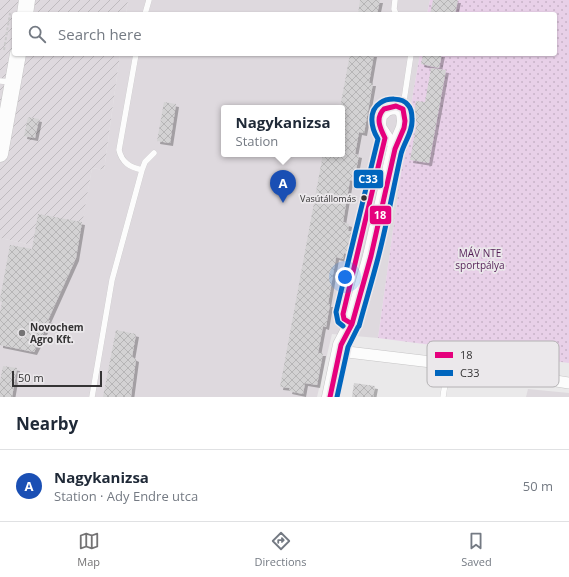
<!DOCTYPE html>
<meta charset="utf-8">
<style>
:root{--surface:#fff;--page:#f2f2f3;--text:#1f2937;--muted:#747a83;--line:#e0e1e3;--accent:#747374}
body{margin:0;font-family:"Open Sans",sans-serif;background:var(--page);color:var(--text)}
.scale{position:absolute;left:12px;bottom:10px;width:90px;box-sizing:border-box;padding-left:4px;border:2px solid #343334;border-top:0;font-size:11px;line-height:14px;white-space:nowrap;color:#343334;-webkit-text-stroke:3px #ebe8eb;paint-order:stroke}
.you{position:absolute;left:345px;top:277px;width:14px;height:14px;margin:-10px;border:3px solid #fff;border-radius:50%;background:#1a73e8;box-shadow:0 0 0 6px #1a73e833}
.badge{display:grid;place-items:center;width:26px;height:26px;border-radius:50%;background:var(--accent);color:#fff;font-size:13px;font-weight:700}
.pin{position:absolute;translate:-50% -33px;filter:drop-shadow(0 1px 2px #0008)}
.pin::after{content:'';position:absolute;top:21px;width:14px;height:12px;background:inherit;clip-path:polygon(0 0,100% 0,50% 100%)}
.popup{position:absolute;left:221px;top:105px;width:124px;height:52px;box-sizing:border-box;display:grid;place-content:center;border-radius:4px;background:var(--surface);filter:drop-shadow(0 1px 3px #0005);font-size:13px;white-space:nowrap;color:var(--muted)}
.popup b{font-size:15px;color:var(--text)}
.popup::after{content:'';position:absolute;left:50%;top:100%;margin-left:-8px;border:8px solid transparent;border-top-color:var(--surface)}
.list{margin:0;padding:0;list-style:none}
h2{display:flex;justify-content:space-between;align-items:center;height:52px;margin:0;padding:0 16px;font-size:17px}
h2 small{font-size:13px;font-weight:400;color:var(--muted)}
.list li{display:grid;grid-template-columns:26px 1fr auto;gap:12px;align-items:center;box-sizing:border-box;height:72px;padding:0 16px;border-top:1px solid var(--line)}
.list b{display:block;font-size:15px;white-space:nowrap}
.list p{margin:0;font-size:13px;white-space:nowrap;color:var(--muted)}
.list em{font-size:13px;font-style:normal;color:var(--muted)}
.icon{flex:none;width:22px;height:22px;fill:none;stroke:currentColor;stroke-width:2;stroke-linecap:round;stroke-linejoin:round}
.map{position:relative;flex:none;width:569px;height:397px;overflow:hidden}
.search{position:absolute;background:var(--surface);box-shadow:0 1px 3px #0004;left:12px;right:12px;top:12px;height:44px;display:flex;align-items:center;gap:10px;box-sizing:border-box;padding:0 14px;border-radius:4px;color:var(--muted);font-size:15px}
.sheet{height:124px;background:var(--surface)}
nav{display:flex;justify-content:space-around;align-items:center;box-sizing:border-box;height:56px;border-top:1px solid var(--line);background:var(--surface);font-size:11px;color:var(--muted)}
nav a{display:grid;justify-items:center;gap:2px}
nav .on{color:var(--accent)}
.map>svg:first-child{display:block}
.built{fill:#ded9de;fill-rule:evenodd}
.industrial{fill:url(#industrial-furrows)}
.park{fill:url(#park-dots)}
.building{fill:url(#building-cross-hatch);filter:url(#shadow)}
.lines{fill:none;stroke-linecap:round;stroke-linejoin:round}
.lane-casing{stroke:#c6c5c6;stroke-width:6}
.street-casing{stroke:#c6c5c6;stroke-width:12}
.secondary-casing{stroke:#c6c5c6;stroke-width:17}
.path{stroke:#cbcacb;stroke-width:2;stroke-dasharray:3 2;stroke-linecap:butt}
.lane{stroke:#fcfcfc;stroke-width:5.5}
.street{stroke:#fcfcfc;stroke-width:11}
.secondary{stroke:#fcfcfc;stroke-width:16}
.bus-1-casing{stroke:#ebe8eb;stroke-width:8}
.bus-2-casing{stroke:#ebe8eb;stroke-width:8}
.bus-1{stroke:#e5007d;stroke-width:5}
.bus-2{stroke:#0065bd;stroke-width:5}
.bus-dot{fill:#343334;stroke:#ebe8eb;stroke-width:1.5}
.poi-dot{fill:#747374;stroke:#ebe8eb;stroke-width:1.5}
.labels{text-anchor:middle;dominant-baseline:central;stroke-width:3.5;stroke-linejoin:round;paint-order:stroke}
.bus-label{font-size:9px;fill:#343334;stroke:#ebe8eb;text-anchor:end}
.park-label{font-size:10px;fill:#541f56;stroke:#ebe8eb}
.poi-label{font-size:10px;font-weight:bold;fill:#343334;stroke:#ebe8eb;text-anchor:start}
.key{fill:#ebe8eb;stroke:#b4b2b4;stroke-width:1}
.key-label{font-size:11px;fill:#343334}
.line-badge{stroke:#ebe8eb;stroke-width:1.5}
.badge-label{font-size:11px;text-anchor:middle;font-weight:bold;fill:#fff}
</style>
<div class="map">
<svg width="569" height="397" viewBox="0 0 569 397">
<defs>
<pattern id="industrial-furrows" width="10" height="10" patternUnits="userSpaceOnUse"><rect width="10" height="10" fill="#ded9de"/><path d="M-1 1l2-2M0 10L10 0M9 11l2-2" fill="none" stroke="#bfbbbf"/></pattern>
<pattern id="park-dots" width="8" height="8" patternUnits="userSpaceOnUse"><rect width="8" height="8" fill="#e8d0e8"/><path d="M2 2h.1M6 6h.1" fill="none" stroke="#c8b3c8" stroke-width="1.8" stroke-linecap="round"/></pattern>
<pattern id="building-cross-hatch" width="8" height="8" patternUnits="userSpaceOnUse"><rect width="8" height="8" fill="#d3d2d3"/><path d="M0 0l8 8M0 8l8-8" fill="none" stroke="#b6b5b6"/></pattern>
<filter id="shadow"><feDropShadow dx="3" dy="3" stdDeviation="0" flood-color="#0004"/></filter>
</defs>
<rect width="100%" height="100%" fill="#eae9ea"/>
<!-- built -->
<path class="built" d="M128,0h302l-3,14h-301z
M120,54h300l-12,68 -30,216 -46,-4 -15,63h-317v-159l55,12 27,-28 10,-54 12,2zM224,108h118v46h-118z
M528,389l41,4v4h-43z"/>
<!-- industrial -->
<path class="industrial" d="M0,0h128l-2,14h-112v40h106l-16,116 -12,-2 -16,90 -17,-4 -4,-4 -55,-12z"/>
<!-- park -->
<path class="park" d="M430,0h139v363l-191,-25 30,-216 12,-68h135v-40h-128z"/>
<!-- building -->
<path class="building" d="M360,0h20l-3,14h-19z
M433,0h25l-3,14h-25z
M350,54h24l-5,29h4l-9,50 -5,-1 -4,22 4,1 -5,26 -4,-1 -7,42 6,2 -1,7h3l-4,23 -3,-1 -1,6 -7,-2 -8,47h2l-4,23 -3,-1 -5,27h5l-6,32 -12,-2 -2,11 -14,-3 1,-3 -10,-1 43,-233h19v-46h-2z
M423,54h19l-3,14 -18,-4z
M431,68l15,2 -17,93 -19,-3 7,-38 -3,-1v-7l2,-13 9,1z
M164,102l12,2 -6,39 -13,-2z
M28,117l11,2 -4,19 -11,-2z
M38,214l44,8 -6,36 -28,62h2l-16,32 -34,-7v-32l2,-11 -2,-1v-2l10,-54 22,4z
M116,330l20,4 -4,23 4,2 -5,38h-28z
M3,366l14,2 -5,29h-12v-16z
M354,383l21,3 -2,11h-21z"/>
<g class="lines">
<defs>
<path id="lane" d="M395,0l-1,9 2,5
M145,14l4,-14
M0,81l12,1
M403,107l8,-53
M142,170l3,-8 9,-9
M350,323l-6,-4 -1,-5 42,-176
M92,397l20,-117 30,-110c-12,-3 -20,-7 -23,-20l17,-96
M443,397l5,-33"/>
<path id="street" d="M339,351l109,13 121,19"/>
<path id="secondary" d="M25,14l2,-14
M0,154l18,-100
M330,397l11,-52 11,-21 19,-68 24,-107 9,-21 1,-7 -1,-9 -5,-5 -6,-1 -7,2 -7,7 -1,9 1,5 6,9"/>
</defs>
<!-- lane casing -->
<use href="#lane" class="lane-casing"/>
<!-- street casing -->
<use href="#street" class="street-casing"/>
<!-- secondary casing -->
<use href="#secondary" class="secondary-casing"/>
<!-- path -->
<path class="path" d="M4,50l6,-37"/>
<!-- lane -->
<use href="#lane" class="lane"/>
<!-- street -->
<use href="#street" class="street"/>
<!-- secondary -->
<use href="#secondary" class="secondary"/>
<defs>
<path id="bus-1" d="M396,106l7,3 2,12 -1,7 -9,21 -24,107 -19,68 -8,-5 -1,-5 42,-176c-5,-10 -10,-20 -1,-29z
M330,397l11,-52 11,-21"/>
<path id="bus-2" d="M343,326l-5,-4 -2,-10 42,-173c-7,-11 -10,-28 2,-36 7,-5 22,-6 28,2 3,3 4,10 4,14 1,13 -8,23 -11,35 -8,35 -14,70 -23,104 -6,23 -13,46 -19,68
M337,397l11,-50 10,-20"/>
</defs>
<!-- bus-1 casing -->
<use href="#bus-1" class="bus-1-casing"/>
<!-- bus-2 casing -->
<use href="#bus-2" class="bus-2-casing"/>
<!-- bus-1 -->
<use href="#bus-1" class="bus-1"/>
<!-- bus-2 -->
<use href="#bus-2" class="bus-2"/>
</g>
<!-- markers -->
<circle class="bus-dot" cx="364" cy="198" r="3.5"/>
<circle class="poi-dot" cx="22" cy="333" r="4"/>
<g class="labels">
<!-- bus labels -->
<g class="bus-label">
<text x="356" y="198">Vasútállomás</text>
</g>
<!-- park labels -->
<g class="park-label">
<text x="480" y="253">MÁV NTE<tspan x="480" dy="12">sportpálya</tspan></text>
</g>
<!-- poi labels -->
<g class="poi-label">
<text x="30" y="327">Novochem<tspan x="30" dy="12">Agro Kft.</tspan></text>
</g>
</g>
<!-- legend -->
<rect x="427" y="341" width="132" height="46" rx="6" class="key"/>
<rect x="435" y="352" width="18" height="6" fill="#e5007d"/>
<rect x="435" y="370" width="18" height="6" fill="#0065bd"/>
<g class="key-label">
<text x="460" y="359">18</text>
<text x="460" y="377">C33</text>
</g>
<g class="line-badge">
<rect x="353" y="169" width="31" height="20" rx="4" fill="#0065bd"/>
<rect x="369" y="205" width="23" height="20" rx="4" fill="#e5007d"/>
</g>
<g class="badge-label">
<text x="368" y="183">C33</text>
<text x="380" y="219">18</text>
</g>
</svg>
<div class="scale">50 m</div>
<div class="you"></div>
<div class="pin badge" style="left:283px;top:203px;background:#1a4fb4">A</div>
<div class="popup"><b>Nagykanizsa</b>Station</div>
<div class="search"><svg class="icon" aria-label="search" viewBox="0 0 24 24"><circle cx="10" cy="10" r="6"/><path d="M15 15l6 6"/></svg>Search here</div>
</div>
<section class="sheet">
<h2>Nearby<small></small></h2>
<ul class="list">
<li><span class="badge" style="background:#1a4fb4">A</span><div><b>Nagykanizsa</b><p>Station · Ady Endre utca</p></div><em>50 m</em></li>
</ul>
</section>
<nav>
<a class="on"><svg class="icon" aria-label="map" viewBox="0 0 24 24"><path d="M3 6l6-2 6 2 6-2v14l-6 2-6-2-6 2zM9 4v14M15 6v14"/></svg>Map</a>
<a><svg class="icon" aria-label="directions" viewBox="0 0 24 24"><path d="M12 3l9 9-9 9-9-9zM9 14v-3h6M13 9l2 2-2 2"/></svg>Directions</a>
<a><svg class="icon" aria-label="saved" viewBox="0 0 24 24"><path d="M7 4h10v16l-5-4-5 4z"/></svg>Saved</a>
</nav>
